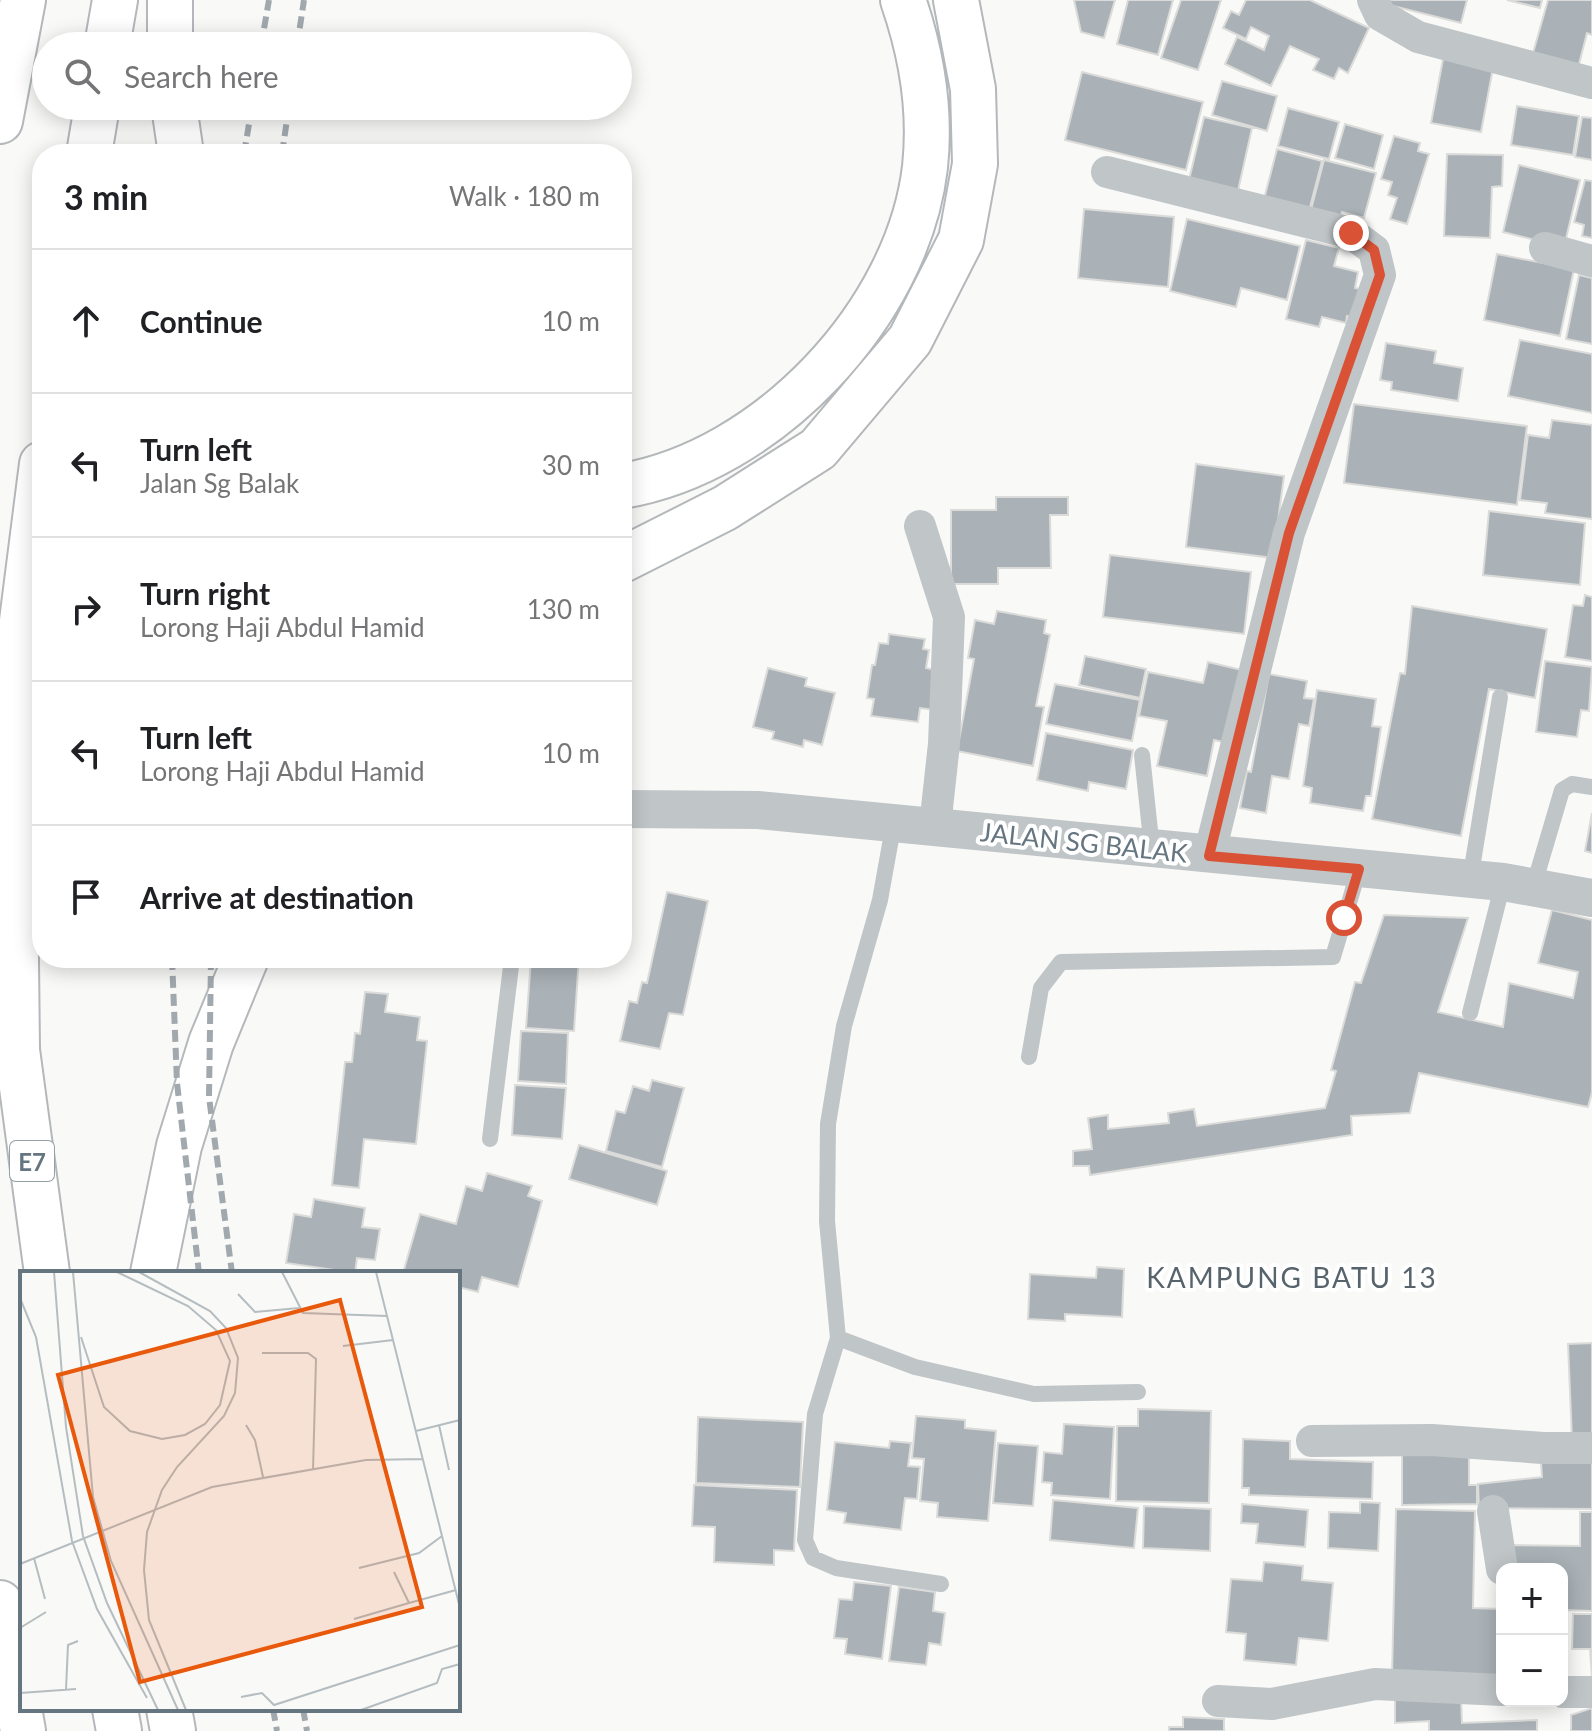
<!DOCTYPE html>
<meta charset="utf-8">
<style>
:root{--surface:#fff;--page:#f2f2f2;--text:#202124;--muted:#757577;--line:#e0e0e0}
body{margin:0;font-family:Lato,sans-serif;background:var(--page);color:var(--text)}
.controls{position:absolute;right:24px;bottom:24px;display:grid;overflow:hidden;border-radius:16px;box-shadow:0 4px 20px #0003}
.controls button{width:72px;height:72px;display:grid;place-items:center;padding:0;border:0;border-bottom:2px solid var(--line);background:var(--surface);color:var(--text);font:40px sans-serif}
.stop{position:absolute;width:24px;height:24px;margin:-18px;border:6px solid #da5236;border-radius:50%;background:#fff}
.stop.end{background:#da5236;border-color:#fff;box-shadow:0 2px 8px #0008}
.list{margin:0;padding:0;list-style:none}
h2{display:flex;justify-content:space-between;align-items:center;height:104px;margin:0;padding:0 32px;font-size:34px}
h2 small{font-size:26px;font-weight:400;color:var(--muted)}
.list li{display:grid;grid-template-columns:52px 1fr auto;gap:24px;align-items:center;box-sizing:border-box;height:144px;padding:0 32px;border-top:2px solid var(--line)}
.list b{display:block;font-size:30px;white-space:nowrap}
.list p{margin:0;font-size:26px;white-space:nowrap;color:var(--muted)}
.list em{font-size:26px;font-style:normal;color:var(--muted)}
.icon{flex:none;width:44px;height:44px;fill:none;stroke:currentColor;stroke-width:2;stroke-linecap:round;stroke-linejoin:round}
.map{position:relative;flex:none;width:1592px;height:1731px;overflow:hidden}
.search{position:absolute;background:var(--surface);box-shadow:0 4px 20px #0003;left:32px;top:32px;width:600px;height:88px;display:flex;align-items:center;gap:20px;box-sizing:border-box;padding:0 28px;border-radius:44px;color:var(--muted);font-size:30px}
.panel{position:absolute;background:var(--surface);box-shadow:0 4px 20px #0003;left:32px;top:144px;width:600px;height:824px;border-radius:32px}
.map>svg:first-child{display:block}
.building{fill:#aab2b7;stroke:#dbdbd9;stroke-width:2}
.lines{fill:none;stroke-linecap:round;stroke-linejoin:round}
.motorway-casing{stroke:#b4b8bb;stroke-width:48}
.service{stroke:#c0c5c8;stroke-width:16}
.minor{stroke:#c0c5c8;stroke-width:32}
.tertiary{stroke:#c0c5c8;stroke-width:38}
.motorway{stroke:#fff;stroke-width:44}
.rail{stroke:#a2a9ae;stroke-width:6;stroke-dasharray:12 6;stroke-linecap:butt}
.motorway-bridge-casing{stroke:#b4b8bb;stroke-width:48;stroke-linecap:butt}
.motorway-bridge{stroke:#fff;stroke-width:44}
.route{stroke:#da5236;stroke-width:10}
.labels{text-anchor:middle;dominant-baseline:central;stroke-width:8;stroke-linejoin:round;paint-order:stroke}
.shield{fill:#fff;stroke:#949fa6;stroke-width:2}
.shield-label{font-size:24px;font-weight:bold;fill:#667680}
.street-label{font-size:26px;fill:#667680;stroke:#fff}
.neighbourhood-label{font-size:28px;letter-spacing:2px;fill:#57646c;stroke:#fff}
.inset-road{fill:none;stroke:#b5bdc0;stroke-width:2}
.view{fill:#e8590c;fill-opacity:0.15;stroke:#e8590c;stroke-width:4}
.inset-edge{fill:none;stroke:#667680;stroke-width:4}
</style>
<div class="map">
<svg width="1592" height="1731" viewBox="0 0 1592 1731">
<rect width="100%" height="100%" fill="#f9f9f7"/>
<!-- building -->
<path class="building" d="M1074,0h41l-11,38 -23,-6z
M1128,0h45l-15,55 -41,-11z
M1181,0h40l-23,70 -37,-12z
M1246,0h64l59,28 -21,45 -9,-5 -5,11 -21,-9 6,-11 -29,-13 -19,40 -46,-22 12,-27 27,13 5,-14 -18,-9 -5,12 -23,-11 8,-17 8,4z
M1387,0h80l-6,23 -72,-18z
M1507,0h35l-2,8z
M1548,0h44v35l-5,-2 -9,35 -45,-15z
M1443,59l50,9 -12,64 -50,-9z
M1082,72l121,30 -17,68 -121,-30z
M1222,81l55,15 -10,35 -55,-16z
M1517,106l62,10 -6,39 -62,-10z
M1288,108l51,14 -10,37 -51,-13z
M1204,117l48,11 -15,67 -49,-11z
M1582,117l10,1v42l-17,-3z
M1345,124l38,11 -9,34 -39,-11z
M1394,136l26,7 -2,8 11,3 -22,70 -17,-5 7,-21 -9,-3 4,-13 -11,-3z
M1277,149l45,12 -14,54 -45,-12z
M1447,154l56,1 -1,31 -10,1 -2,51 -46,-2z
M1324,160l52,13 -12,45 -22,-6 -4,13 -29,-8z
M1519,165l61,15 -16,67 -61,-15z
M1585,180l7,1v57l-10,-2 2,-11 -10,-3z
M1084,209l90,8 -6,70 -90,-9z
M1187,219l113,27 -13,54 -46,-12 -5,19 -66,-16z
M1306,240l33,8 -5,18 24,6 -3,16 10,2 -7,29 -11,-3 -1,7 -24,-6 -3,10 -33,-8z
M1497,254l77,15 -14,67 -76,-16z
M1579,275l13,3v66l-26,-5z
M1520,340l72,14v59l-84,-17z
M1386,343l50,8 -2,12 29,5 -5,33 -67,-11 1,-8 -12,-2z
M1354,404l173,22 -10,79 -173,-22z
M1552,420l40,5v94l-47,-6 2,-10 -27,-3 8,-65 21,3z
M1196,464l88,12 -11,82 -87,-11z
M996,497h72v18h-18l1,53h-53v16h-47v-74h45z
M1489,511l96,12 -5,62 -97,-10z
M1110,555l141,17 -7,62 -141,-17z
M1585,595l7,2v64l-27,-4 8,-52 10,1z
M1412,606l135,23 -12,69 -46,-9 -28,147 -89,-17 28,-146 5,1z
M997,611l49,9 -2,13 6,2 -14,71 8,1 -11,59 -76,-15 17,-92 -6,-1 7,-38 19,4z
M889,634l36,5 -2,10 6,1 -3,18 14,3 -5,39 -15,-2 -2,14 -47,-6 3,-17 -7,-1 5,-33h3l4,-22 9,1z
M1085,656l61,13 -6,29 -61,-13z
M1545,661l47,6 -3,44 -8,-1 -4,27 -41,-5z
M1208,662l38,9 -14,73 -18,-4 -7,36 -50,-10 10,-45 -28,-5 9,-44 55,11z
M768,668l39,10 -2,8 30,7 -13,52 -18,-5 -1,7 -31,-8 2,-7 -21,-5z
M1269,674l38,7 -3,17 10,1 -5,27 -10,-2 -10,55 -17,-3 -6,37 -26,-5 7,-37 4,1z
M1055,684l85,16 -8,41 -86,-17z
M1317,690l59,9 -4,27 9,1 -10,69h-5l-3,15 -53,-8 2,-15 -9,-2z
M1046,733l87,17 -7,39 -37,-7 -1,9 -51,-11z
M1592,813v40l-7,-2z
M667,892l41,9 -25,114 -14,-2 -9,36 -40,-8 9,-40 8,2 5,-21 5,1z
M1552,910l40,10v172l-4,15 -169,-34 -9,40 -59,3 1,19 -262,40 -1,-9h-16v-15l19,-2 -4,-31 20,-3v14l61,-6 -1,-10 26,-4 3,17 128,-18 11,-37 -5,-1 24,-88 6,1 23,-68 84,3 -30,94 65,15 6,-44 64,15 5,-26 -40,-9z
M531,958h48l-5,73 -48,-3z
M365,992l23,2 -3,18 35,5 -3,23 10,1 -11,103 -52,-5 -5,49 -27,-3 13,-123h7l3,-29 5,1z
M521,1031l47,2 -2,51 -48,-3z
M652,1080l32,8 -22,79 -56,-16 10,-40 9,2 8,-27 16,5z
M515,1085l51,3 -4,51 -50,-4z
M579,1145l88,26 -10,34 -88,-26z
M487,1173l45,13 -4,10 14,5 -24,86 -36,-10 -4,15 -20,-5v-14h-55l17,-59 36,10 10,-38 16,5z
M314,1199l51,9 -3,19 18,2 -5,31 -18,-2 -2,15 -69,-10 8,-49 17,3z
M1097,1267l27,2 -2,48 -57,-3v7l-37,-2 2,-45 66,4z
M1592,1343v97h-20l-4,-96z
M1138,1409l73,2 -2,92 -93,-2 1,-75h21z
M916,1416l49,4v8l31,3 -8,90 -51,-4 1,-14 -18,-2 4,-42 -12,-1z
M698,1417l105,5 -3,65 -104,-4z
M1064,1424l50,3 -4,72 -59,-4 1,-12 -10,-1 2,-30 18,2z
M1243,1439l47,2v18l83,3 -1,37 -123,-4v-7h-7z
M890,1441l21,2 -3,23 12,1 -3,32 -12,-1 -4,32 -57,-7 2,-10 -19,-3 8,-68 54,6z
M998,1443l40,3 -5,60 -40,-3z
M1402,1454h67v31h8v19l-75,1z
M1592,1461v48l-113,-1 -1,-24 64,-7 -1,-14z
M694,1485l103,5 -3,61 -20,-1v15l-60,-3 1,-35 -23,-1z
M1053,1500l85,8 -4,40 -84,-8z
M1360,1502l20,1 -2,48 -50,-3 1,-36 31,1z
M1242,1504l66,6 -3,37 -49,-4 2,-19 -17,-1z
M1144,1506l67,3 -1,42 -67,-3z
M1396,1509l79,2 -2,97 28,1 -1,68 -108,-3z
M1580,1512h12v99l-30,-1v-41h-60l-2,22v-27l11,-19 69,1z
M1264,1562l39,4 -1,14 31,3 -5,58 -29,-3 -3,27 -52,-5 2,-26 -20,-2 5,-53 31,2z
M854,1582l37,4 -9,73 -37,-5 2,-15 -13,-1 5,-39 13,1z
M899,1587l36,5 -2,19 12,2 -4,32 -12,-2 -3,22 -37,-4z
M1573,1614h19v64l-2,-29h-18z
M1461,1697l1,26 75,-3v11h-108v-10l-34,2v-24z
M1592,1708v23h-21v-16z
M1183,1717l41,2v12h-55v-4h14z"/>
<g class="lines">
<defs>
<path id="motorway" d="M170,0v46
M107,46l8,-46
M174,106l7,48
M0,121l23,-121
M89,154l8,-48
M622,486c145,-24 286,-172 303,-319 6,-56 -4,-115 -22,-167
M622,560l103,-52 93,-59 92,-109 51,-100 14,-76 -2,-75 -17,-89
M13,692l29,-228
M17,1050l30,223
M153,1273l26,-127 32,-103 35,-85
M0,1603l23,128
M115,1709l4,22
M169,1709l4,22"/>
</defs>
<!-- motorway casing -->
<use href="#motorway" class="motorway-casing"/>
<!-- service -->
<path class="service" d="M1142,755l10,94
M894,822l-14,78 -36,126 -16,98 -1,97 11,117 -23,76 -10,126 8,18 23,10 105,16
M1470,880l30,-183
M1533,888l29,-98 10,-6 20,3
M1470,1013l33,-130
M1029,1057l12,-69 20,-26 272,-5 26,-88
M490,1139l22,-181
M838,1338l77,29 119,27 104,-2"/>
<!-- minor -->
<path class="minor" d="M1373,0l7,15 38,22 174,46
M1107,172l244,61 23,17 6,25 -91,258 -80,323
M1545,248l47,13
M920,526l29,91 -5,127 -9,82
M1312,1441l120,-1 111,8h49
M1493,1511l9,58
M1562,1692h30
M1218,1701l54,3 103,-20 127,6"/>
<!-- tertiary -->
<path class="tertiary" d="M622,809l136,1 745,72 89,16"/>
<!-- motorway -->
<use href="#motorway" class="motorway"/>
<!-- rail -->
<path class="rail" d="M261,46l8,-46
M297,46l7,-46
M244,154l8,-48
M282,154l7,-48
M172,958l5,125 22,190
M211,958l-2,139 23,176
M273,1709l4,22
M303,1709l4,22"/>
<defs>
<path id="motorway-bridge" d="M13,692l4,358"/>
</defs>
<!-- motorway-bridge casing -->
<use href="#motorway-bridge" class="motorway-bridge-casing"/>
<!-- motorway-bridge -->
<use href="#motorway-bridge" class="motorway-bridge"/>
</g>
<g class="lines">
<!-- route -->
<path class="route" d="M1344,918l15,-49 -150,-13 80,-323 91,-258 -6,-25 -23,-17"/>
</g>
<g class="labels">
<!-- shield labels -->
<rect class="shield" x="10" y="1141" width="44" height="40" rx="6"/>
<g class="shield-label">
<text x="32" y="1161">E7</text>
</g>
<!-- street labels -->
<g class="street-label">
<text transform="translate(1084 842) rotate(6)">JALAN SG BALAK</text>
</g>
<!-- neighbourhood labels -->
<g class="neighbourhood-label">
<text x="1292" y="1277">KAMPUNG BATU 13</text>
</g>
</g>
<!-- overview -->
<g transform="translate(20 1271)">
<rect width="440" height="440" fill="#f9f9f7"/>
<path class="inset-road" d="M34,1l12,155 17,109 24,67 51,107M53,1l20,225 18,64 67,149M119,1l71,39 16,17 12,30 -3,35 -11,23 -47,51 -15,23 -15,42 -3,38 5,50 37,90M262,1l21,41 84,3M356,1l84,336M218,23l17,18 44,-4M0,27l16,39 36,204 25,68 50,89M61,66l23,70 26,24 32,8 23,-4 20,-11 15,-19 10,-44 -14,-31 -28,-24 -71,-34M323,75l50,-6M242,82h46l8,6 -3,111M226,154l9,15 8,37M419,154l10,45M396,160l44,-11M14,287l11,41M0,293l192,-77 154,-27 57,-1M339,297l60,-15 23,-17M374,301l15,31 47,-13M334,348l55,-16M0,357l26,-16M46,418l2,-44 10,-4M0,422l56,-4M221,426l21,-4 12,12 186,-60M341,439l76,-27 5,-14 18,-5"/>
<path class="view" d="M320,29l82,307 -282,75 -82,-307z"/>
<rect width="440" height="440" class="inset-edge"/>
</g>
</svg>
<div class="controls">
<button>+</button>
<button>−</button>
</div>
<div class="stop" style="left:1344px;top:918px"></div>
<div class="stop end" style="left:1351px;top:233px"></div>
<div class="search"><svg class="icon" aria-label="search" viewBox="0 0 24 24"><circle cx="10" cy="10" r="6"/><path d="M15 15l6 6"/></svg>Search here</div>
<section class="panel">
<h2>3 min<small>Walk · 180 m</small></h2>
<ul class="list">
<li><svg class="icon" aria-label="ahead" viewBox="0 0 24 24"><path d="M12 20V5M6 11l6-6 6 6"/></svg><div><b>Continue</b></div><em>10 m</em></li>
<li><svg class="icon" aria-label="left" viewBox="0 0 24 24"><path d="M17 20v-9H6M10 6l-5 5 5 5"/></svg><div><b>Turn left</b><p>Jalan Sg Balak</p></div><em>30 m</em></li>
<li><svg class="icon" aria-label="right" viewBox="0 0 24 24"><path d="M7 20v-9h11M14 6l5 5-5 5"/></svg><div><b>Turn right</b><p>Lorong Haji Abdul Hamid</p></div><em>130 m</em></li>
<li><svg class="icon" aria-label="left" viewBox="0 0 24 24"><path d="M17 20v-9H6M10 6l-5 5 5 5"/></svg><div><b>Turn left</b><p>Lorong Haji Abdul Hamid</p></div><em>10 m</em></li>
<li><svg class="icon" aria-label="arrive" viewBox="0 0 24 24"><path d="M6 21V4h12l-3 4 3 4H6"/></svg><div><b>Arrive at destination</b></div></li>
</ul>
</section>
</div>
